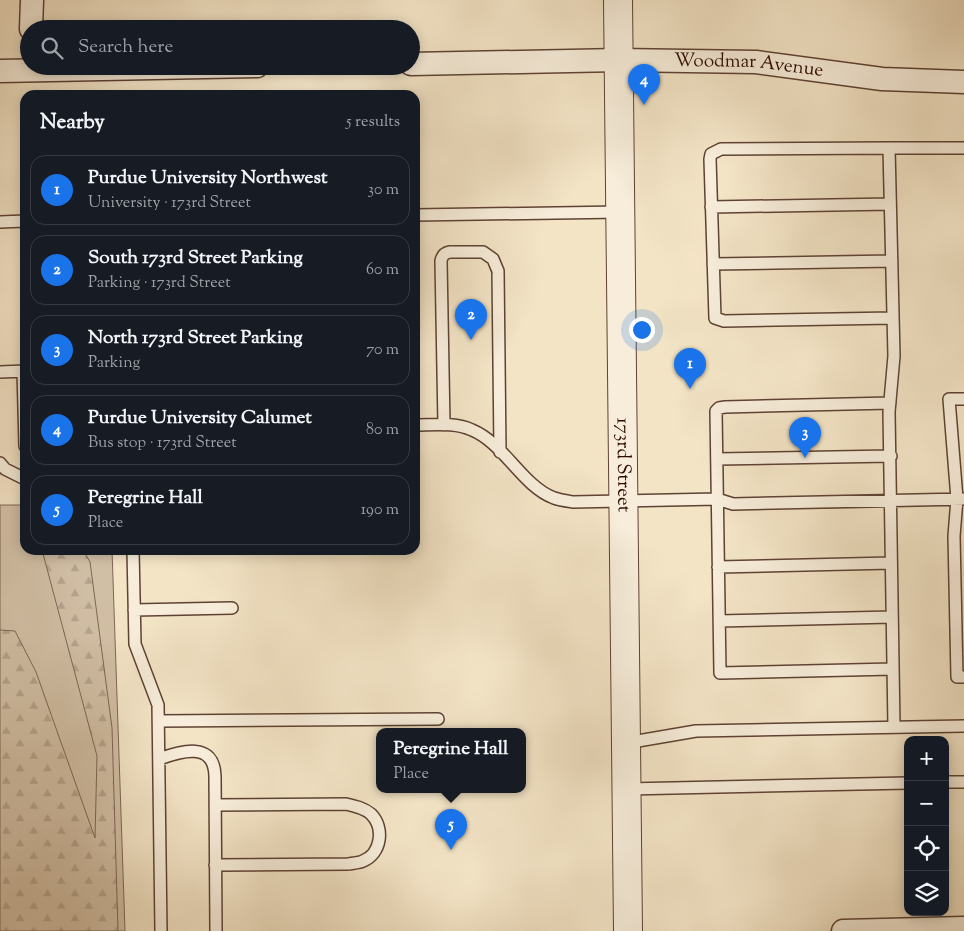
<!DOCTYPE html>
<meta charset="utf-8">
<style>
:root{--surface:#171b24;--page:#242831;--text:#f1f3f6;--muted:#9ea1a6;--line:#363941;--accent:#1a73e8}
body{margin:0;font-family:"Sorts Mill Goudy",serif;background:var(--page);color:var(--text)}
.controls{position:absolute;right:15px;bottom:15px;display:grid;overflow:hidden;border-radius:10px;box-shadow:0 2px 12px #0003}
.controls button{width:45px;height:45px;display:grid;place-items:center;padding:0;border:0;border-bottom:1px solid var(--line);background:var(--surface);color:var(--text);font:25px sans-serif}
.you{position:absolute;left:641px;top:329px;width:18px;height:18px;margin:-12px;border:4px solid #fff;border-radius:50%;background:#1a73e8;box-shadow:0 0 0 8px #1a73e833}
.badge{display:grid;place-items:center;width:32px;height:32px;border-radius:50%;background:var(--accent);color:#fff;font-size:16px;font-weight:700}
.pin{position:absolute;translate:-50% -41px;filter:drop-shadow(0 1px 2px #0008)}
.pin::after{content:'';position:absolute;top:26px;width:18px;height:15px;background:inherit;clip-path:polygon(0 0,100% 0,50% 100%)}
.popup{position:absolute;left:376px;top:728px;width:150px;height:65px;box-sizing:border-box;display:grid;place-content:center;border-radius:10px;background:var(--surface);filter:drop-shadow(0 1px 4px #0005);font-size:16px;white-space:nowrap;color:var(--muted)}
.popup b{font-size:19px;color:var(--text)}
.popup::after{content:'';position:absolute;left:50%;top:100%;margin-left:-10px;border:10px solid transparent;border-top-color:var(--surface)}
.list{margin:0;padding:0;list-style:none}
h2{display:flex;justify-content:space-between;align-items:center;height:65px;margin:0;padding:0 20px;font-size:21px}
h2 small{font-size:16px;font-weight:400;color:var(--muted)}
.list li{display:grid;grid-template-columns:32px 1fr auto;gap:15px;align-items:center;box-sizing:border-box;height:70px;margin:0 10px 10px;padding:0 10px;border:1px solid var(--line);border-radius:15px}
.list b{display:block;font-size:19px;white-space:nowrap}
.list p{margin:0;font-size:16px;white-space:nowrap;color:var(--muted)}
.list em{font-size:16px;font-style:normal;color:var(--muted)}
.icon{flex:none;width:28px;height:28px;fill:none;stroke:currentColor;stroke-width:2;stroke-linecap:round;stroke-linejoin:round}
.map{position:relative;flex:none;width:964px;height:931px;overflow:hidden}
.search{position:absolute;background:var(--surface);box-shadow:0 2px 12px #0003;left:20px;top:20px;width:400px;height:55px;display:flex;align-items:center;gap:12px;box-sizing:border-box;padding:0 18px;border-radius:28px;color:var(--muted);font-size:19px}
.panel{position:absolute;background:var(--surface);box-shadow:0 2px 12px #0003;left:20px;top:90px;width:400px;height:465px;border-radius:15px}
.map>svg:first-child{display:block}
.green{fill:#d1bfa5;stroke:#7e6654}
.forest{fill:url(#forest-firs);stroke:#7e6654}
.lines{fill:none;stroke-linecap:round;stroke-linejoin:round}
.service-casing{stroke:#5e4233;stroke-width:14}
.minor-casing{stroke:#5e4233;stroke-width:25}
.tertiary-casing{stroke:#5e4233;stroke-width:30}
.service{stroke:#f7edda;stroke-width:11}
.minor{stroke:#f7edda;stroke-width:22}
.tertiary{stroke:#f7edda;stroke-width:28}
.labels{text-anchor:middle;dominant-baseline:central;stroke-width:4;stroke-linejoin:round;paint-order:stroke}
.street-label{font-size:19px;fill:#2c0c02;stroke:#f7edda}
</style>
<div class="map">
<svg width="964" height="931" viewBox="0 0 964 931">
<defs>
<pattern id="forest-firs" width="22" height="20" patternUnits="userSpaceOnUse" patternTransform="scale(1.25)"><rect width="22" height="20" fill="#d1bfa5"/><path d="M5 1l3.5 6h-7zM16 11l3.5 6h-7z" fill="#b4a38c"/></pattern>
</defs>
<rect width="100%" height="100%" fill="#f3e4c6"/>
<filter id="stains"><feTurbulence type="fractalNoise" baseFrequency=".004" numOctaves="4"/><feColorMatrix values="0 0 0 0 .2 0 0 0 0 .09 0 0 0 0 .02 0 0 0 .5 -.17"/></filter>
<radialGradient id="worn" r=".72"><stop offset=".6" stop-color="#630" stop-opacity="0"/><stop offset="1" stop-color="#630" stop-opacity=".3"/></radialGradient>
<!-- green -->
<path class="green" d="M0,505h25v45h87l13,381h-125z"/>
<!-- forest -->
<path class="forest" d="M42,550h41l7,12 22,166 6,203h-118v-301l15,1 21,41 59,166 2,-82z"/>
<g class="lines">
<defs>
<path id="service" d="M889,148h75
M711,207l179,-3
M415,215l206,-3
M0,222l25,-1
M713,264l179,-3
M893,318l-169,3 -9,-3 -5,-159 1,-5 10,-5 168,-1 5,208 -5,56 5,315
M23,371l2,75
M0,372l25,-1
M964,399h-15l8,100 -3,37 3,141h7
M890,403l-165,4 -6,1 -3,3 4,262 173,-4
M415,425c18,0 40,-3 57,5 32,13 50,56 82,68 6,2 13,3 19,4l144,-3 16,5 231,-5
M444,425l-3,-164c1,-5 3,-8 9,-9h33l10,7 5,12 2,181
M717,459l174,-3
M0,463l5,6 20,10
M133,550l2,94 23,61 3,226
M718,567l173,-4
M134,610l98,-2
M719,621l173,-4
M159,721l279,-2
M626,743l70,-12 268,-5
M159,759c22,-8 55,-18 56,17l1,155
M945,782h19
M627,789l281,-6
M215,805l131,-1c9,2 18,4 25,10 14,14 10,40 -8,47 -4,2 -10,2 -15,3l-133,1"/>
<g id="minor">
<path d="M31,29l1,-29"/>
<path id="s1" d="M411,64l208,-4 137,2 126,17 82,3"/>
<path d="M0,71l257,-5"/>
<path d="M843,931l121,-3"/>
</g>
<g id="tertiary">
<path id="s2" d="M618,0l10,931"/>
</g>
</defs>
<!-- service casing -->
<use href="#service" class="service-casing"/>
<!-- minor casing -->
<use href="#minor" class="minor-casing"/>
<!-- tertiary casing -->
<use href="#tertiary" class="tertiary-casing"/>
<!-- service -->
<use href="#service" class="service"/>
<!-- minor -->
<use href="#minor" class="minor"/>
<!-- tertiary -->
<use href="#tertiary" class="tertiary"/>
</g>
<g class="labels">
<!-- street labels -->
<g class="street-label">
<text stroke="none"><textPath href="#s1" startOffset="338">Woodmar Avenue</textPath></text>
<text stroke="none"><textPath href="#s2" startOffset="465">173rd Street</textPath></text>
</g>
</g>
<rect width="100%" height="100%" filter="url(#stains)"/>
<rect width="100%" height="100%" fill="url(#worn)"/>
</svg>
<div class="controls">
<button>+</button>
<button>−</button>
<button><svg class="icon" aria-label="locate" viewBox="0 0 24 24"><circle cx="12" cy="12" r="6"/><path d="M12 2v4M12 18v4M2 12h4M18 12h4"/></svg></button>
<button><svg class="icon" aria-label="layers" viewBox="0 0 24 24"><path d="M12 4l9 5-9 5-9-5zM3 14l9 5 9-5"/></svg></button>
</div>
<div class="you"></div>
<div class="pin badge" style="left:690px;top:389px">1</div>
<div class="pin badge" style="left:471px;top:340px">2</div>
<div class="pin badge" style="left:805px;top:458px">3</div>
<div class="pin badge" style="left:644px;top:105px">4</div>
<div class="pin badge" style="left:451px;top:850px">5</div>
<div class="popup"><b>Peregrine Hall</b>Place</div>
<div class="search"><svg class="icon" aria-label="search" viewBox="0 0 24 24"><circle cx="10" cy="10" r="6"/><path d="M15 15l6 6"/></svg>Search here</div>
<section class="panel">
<h2>Nearby<small>5 results</small></h2>
<ul class="list">
<li><span class="badge">1</span><div><b>Purdue University Northwest</b><p>University · 173rd Street</p></div><em>30 m</em></li>
<li><span class="badge">2</span><div><b>South 173rd Street Parking</b><p>Parking · 173rd Street</p></div><em>60 m</em></li>
<li><span class="badge">3</span><div><b>North 173rd Street Parking</b><p>Parking</p></div><em>70 m</em></li>
<li><span class="badge">4</span><div><b>Purdue University Calumet</b><p>Bus stop · 173rd Street</p></div><em>80 m</em></li>
<li><span class="badge">5</span><div><b>Peregrine Hall</b><p>Place</p></div><em>190 m</em></li>
</ul>
</section>
</div>
